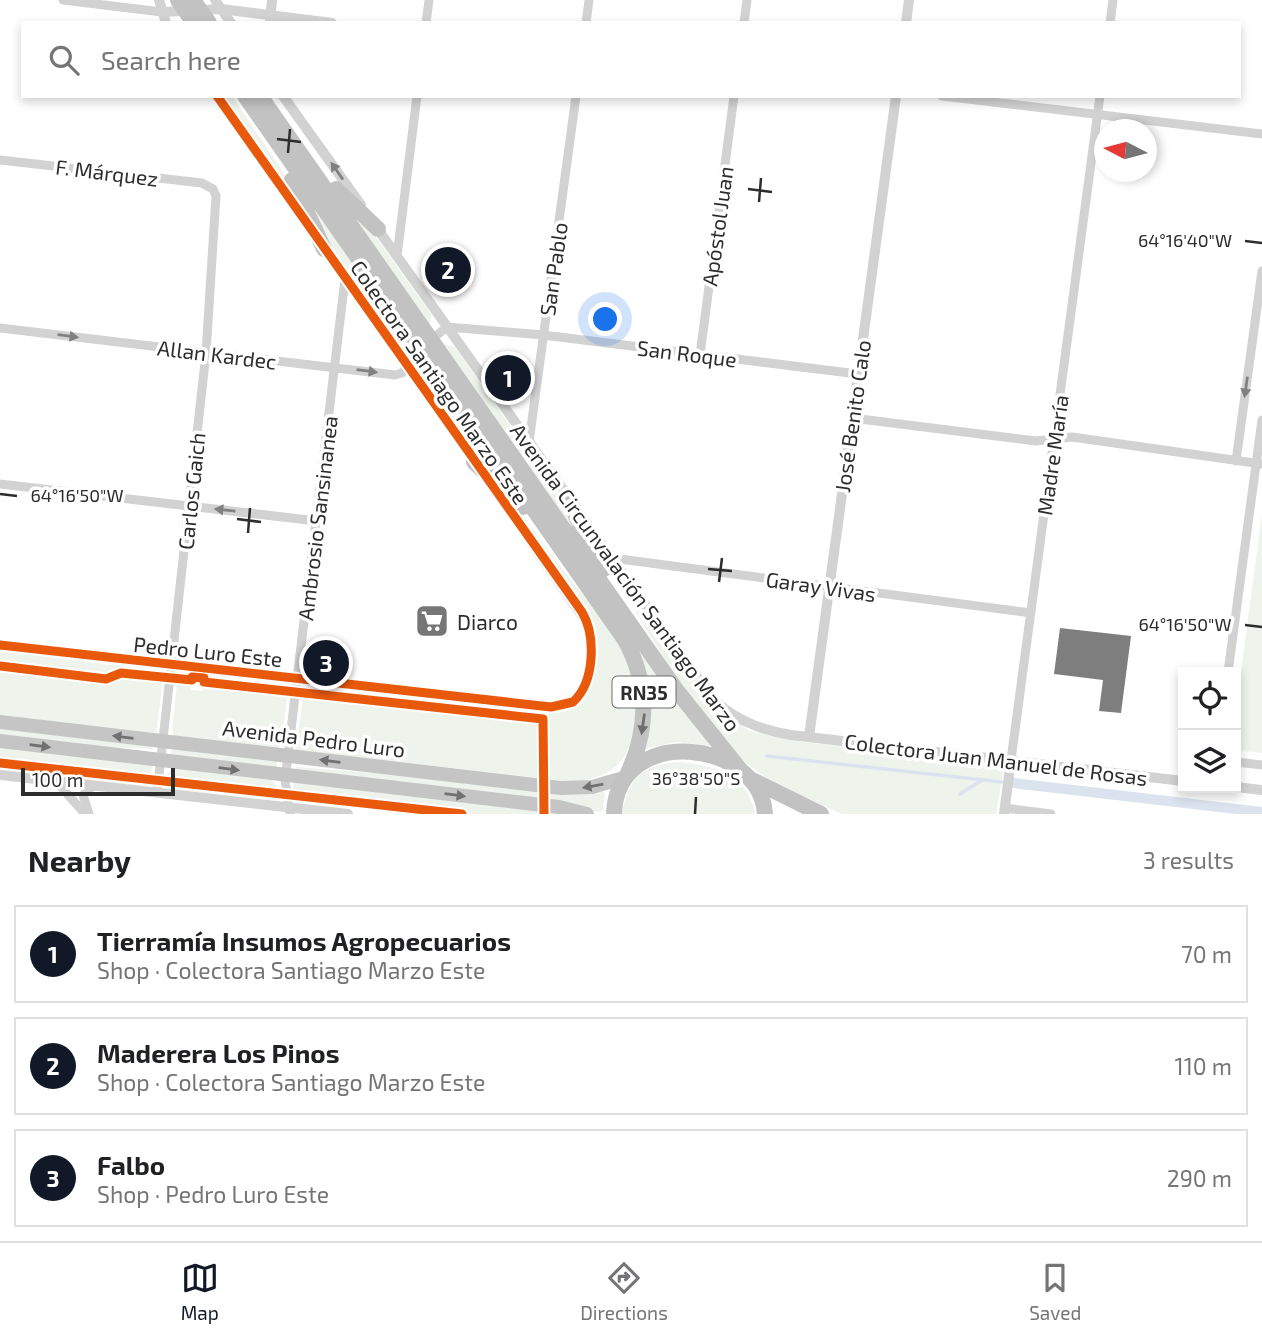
<!DOCTYPE html>
<meta charset="utf-8">
<style>
:root{--surface:#fff;--page:#f2f2f2;--text:#202124;--muted:#757577;--line:#e0e0e0;--accent:#111827}
body{margin:0;font-family:"Exo 2",sans-serif;background:var(--page);color:var(--text)}
.controls{position:absolute;right:21px;bottom:21px;display:grid;overflow:hidden;border-radius:0px;box-shadow:0 4px 10px #0003}
.controls button{width:63px;height:63px;display:grid;place-items:center;padding:0;border:0;border-bottom:2px solid var(--line);background:var(--surface);color:var(--text);font:35px sans-serif}
.compass{position:absolute;left:1094px;top:119px;width:63px;height:63px;border-radius:50%;background:var(--surface);box-shadow:0 4px 10px #0003;rotate:276deg}
.scale{position:absolute;left:21px;bottom:18px;width:154px;box-sizing:border-box;padding-left:7px;border:4px solid #2d2d2d;border-top:0;font-size:19px;line-height:24px;white-space:nowrap;color:#2d2d2d;-webkit-text-stroke:5px #fff;paint-order:stroke}
.you{position:absolute;left:606px;top:320px;width:24px;height:24px;margin:-18px;border:5px solid #fff;border-radius:50%;background:#1a73e8;box-shadow:0 0 0 10px #1a73e833}
.badge{display:grid;place-items:center;width:46px;height:46px;border-radius:50%;background:var(--accent);color:#fff;font-size:23px;font-weight:700}
.pin{position:absolute;translate:-50% -50%;border:4px solid #fff;box-shadow:0 2px 7px #0006}
.list{margin:0;padding:0;list-style:none}
h2{display:flex;justify-content:space-between;align-items:center;height:91px;margin:0;padding:0 28px;font-size:30px}
h2 small{font-size:23px;font-weight:400;color:var(--muted)}
.list li{display:grid;grid-template-columns:46px 1fr auto;gap:21px;align-items:center;box-sizing:border-box;height:98px;margin:0 14px 14px;padding:0 14px;border:2px solid var(--line);border-radius:0px}
.list b{display:block;font-size:26px;white-space:nowrap}
.list p{margin:0;font-size:23px;white-space:nowrap;color:var(--muted)}
.list em{font-size:23px;font-style:normal;color:var(--muted)}
.icon{flex:none;width:38px;height:38px;fill:none;stroke:currentColor;stroke-width:2;stroke-linecap:round;stroke-linejoin:round}
.map{position:relative;flex:none;width:1262px;height:814px;overflow:hidden}
.search{position:absolute;background:var(--surface);box-shadow:0 4px 10px #0003;left:21px;right:21px;top:21px;height:77px;display:flex;align-items:center;gap:18px;box-sizing:border-box;padding:0 24px;border-radius:0px;color:var(--muted);font-size:26px}
.sheet{height:427px;background:var(--surface)}
nav{display:flex;justify-content:space-around;align-items:center;box-sizing:border-box;height:98px;border-top:2px solid var(--line);background:var(--surface);font-size:19px;color:var(--muted)}
nav a{display:grid;justify-items:center;gap:4px}
nav .on{color:var(--accent)}
.map>svg:first-child{display:block}
.green{fill:#eef3ec}
.lines{fill:none;stroke-linecap:round;stroke-linejoin:round}
.stream{stroke:#dbe4ee;stroke-width:3.5}
.canal{stroke:#dbe4ee;stroke-width:10}
.building{fill:#7e7e7e}
.minor{stroke:#d2d2d2;stroke-width:9}
.tertiary{stroke:#d2d2d2;stroke-width:10}
.primary{stroke:#c5c5c5;stroke-width:14}
.trunk{stroke:#c2c2c2;stroke-width:16}
.cycleway-casing{stroke:#fff;stroke-width:13}
.cycleway{stroke:#e8590c;stroke-width:9}
.oneway{fill:#808080}
.oneway2{fill:#707070}
.oneway3{fill:#717171}
.ticks{fill:none;stroke:#2d2d2d;stroke-width:2.5}
.labels{text-anchor:middle;dominant-baseline:central;stroke-width:7;stroke-linejoin:round;paint-order:stroke}
.shield{fill:#fff;stroke:#6c6c6c;stroke-width:2}
.shield-label{font-size:19px;font-weight:bold;fill:#2d2d2d}
.street-label{font-size:21px;fill:#2d2d2d;stroke:#fff}
.poi-label{font-size:21px;fill:#2d2d2d;stroke:#fff;text-anchor:start}
.ticks-label{font-size:18px;text-anchor:middle;fill:#2d2d2d;stroke:#fff;stroke-width:7;stroke-linejoin:round;paint-order:stroke}
</style>
<div class="map">
<svg width="1262" height="814" viewBox="0 0 1262 814">
<rect width="100%" height="100%" fill="#fff"/>
<!-- green -->
<path class="green" d="M223,96h9l61,91 9,21z
M336,195l42,45 53,74 -1,12z
M310,201l100,145 -7,1 -6,-4 -67,-94z
M442,343l13,4 102,146 29,55z
M420,361l89,127 -39,-40 -52,-74 -1,-8z
M507,494c21,29 42,58 64,86 23,29 57,61 65,99 3,17 1,43 -4,59 -9,31 -28,40 -58,44l-278,-32 7,-53 8,-8 235,25 22,-3 18,-15 7,-23 3,-46 -5,-11z
M1262,514v239l-26,-3v-41z
M595,544l91,129 28,34 36,24 52,11 194,20 7,11 -7,41h-154l-71,-32 -32,-25 -64,-80z
M633,640l78,106 -34,-4 -33,7c5,-43 9,-69 -11,-109z
M0,651l159,20 4,8 -7,56 -156,-19z
M181,673l10,2v15l11,1 4,-15 83,9 -8,60 -4,4 -103,-13 -2,-7 6,-54z
M0,728l152,19 1,2 -73,-3 -80,-10z
M0,746l152,20 -1,13 -8,7 -143,-16z
M172,748l105,12v8l-107,-12z
M677,762c35,2 72,13 78,52h-133c6,-35 19,-48 55,-52z
M297,767l305,24 3,3 -2,16 -4,2 -21,-6 -284,-36z
M173,768l99,12 4,5 -1,14 -108,-10v-15z
M294,782l274,32h-162l-107,-13 -7,-6z"/>
<g class="lines">
<!-- stream -->
<path class="stream" d="M767,756l235,26
M960,794l22,-14"/>
<!-- canal -->
<path class="canal" d="M1013,783l249,29"/>
</g>
<!-- building -->
<path class="building" d="M1060,628l71,8 -10,77 -22,-2 4,-31 -49,-6z"/>
<g class="lines">
<!-- minor -->
<path class="minor" d="M63,0l99,12
M426,23l3,-23
M586,23l3,-23
M744,23l3,-23
M1110,23l3,-23
M942,96l320,38
M0,160l202,23 11,6 3,7 -10,157 -49,440
M397,256l20,-160
M0,328l395,47 7,-2 8,-11
M700,355l34,-259
M403,362l44,-35 96,8 315,39
M852,418l184,23 36,-4 190,27
M529,442l47,-346
M1236,461l26,-190
M0,484l317,37
M612,558l419,55
M1228,672l34,-252
M1011,760l89,-664
M1236,762l26,3
M56,781l29,33
M1005,808l46,6
M89,814l-6,-19 10,-9
M290,814l-5,-34 60,-501"/>
<!-- tertiary -->
<path class="tertiary" d="M159,0l7,23
M215,0l16,23
M162,12l59,-3 111,14
M270,23l2,-23
M906,23l3,-23
M217,96l89,127
M283,96l78,109
M374,224l198,278
M321,245l157,221
M581,515l129,180c21,24 50,35 81,40l392,46
M0,645l548,61c42,4 49,-48 41,-80l-98,-141
M809,737l87,-641
M0,775l348,39
M1236,787l26,3
M1004,814l7,-54"/>
<!-- primary -->
<path class="primary" d="M0,722l561,66 31,-1 31,-9
M0,741l559,66 28,7"/>
<!-- trunk -->
<path class="trunk" d="M178,0l16,23
M193,0l16,23
M245,96l380,544c24,44 24,88 3,133
M260,96l417,595 65,81
M292,180l32,69
M336,189l42,40
M474,462l49,45
M569,499l18,43 17,27
M752,780l69,34
M614,814c3,-91 146,-75 151,0"/>
<defs>
<path id="cycleway" d="M0,645l551,62 22,-5c22,-20 23,-66 9,-90l-365,-516
M0,666l106,13 15,-6 71,7v-3l12,1v4l339,37 1,95
M0,763l462,51"/>
</defs>
<!-- cycleway casing -->
<use href="#cycleway" class="cycleway-casing"/>
<!-- cycleway -->
<use href="#cycleway" class="cycleway"/>
</g>
<!-- one-way arrows -->
<defs><path id="oneway-solid" d="M-6-.8H1V-3.2L6.5 0L1 3.2V.8H-6Z" transform="scale(1.75)"/></defs>
<g class="oneway">
<use href="#oneway-solid" transform="translate(337 171) rotate(-125)"/>
<use href="#oneway-solid" transform="translate(68 336) rotate(7)"/>
<use href="#oneway-solid" transform="translate(367 371) rotate(7)"/>
<use href="#oneway-solid" transform="translate(1246 387) rotate(98)"/>
<use href="#oneway-solid" transform="translate(225 510) rotate(-174)"/>
</g>
<use class="oneway2" href="#oneway-solid" transform="translate(643 724) rotate(98)"/>
<g class="oneway3">
<use href="#oneway-solid" transform="translate(123 737) rotate(-173)"/>
<use href="#oneway-solid" transform="translate(40 746) rotate(8)"/>
<use href="#oneway-solid" transform="translate(330 761) rotate(-173)"/>
<use href="#oneway-solid" transform="translate(229 769) rotate(7)"/>
<use href="#oneway-solid" transform="translate(593 786) rotate(170)"/>
<use href="#oneway-solid" transform="translate(455 795) rotate(7)"/>
</g>
<!-- ticks -->
<path class="ticks" d="M277,139l24,3M288,153l2,-24M748,189l24,3M759,202l2,-24M1245,241l17,2M0,494l17,2M237,519l24,3M248,533l2,-25M708,569l24,2M719,582l3,-24M1245,625l17,2M695,814l1,-17"/>
<!-- icons -->
<defs>
<symbol id="supermarket-square" viewBox="-11 -11 22 22"><rect x="-9" y="-9" width="18" height="18" rx="4" fill="#767676" stroke="#fff"/><path d="M-6-5.5h2.5l.6 2H6L4.5 2H-2.5L-4.4-4H-6ZM-1.5 3.2a1.3 1.3 0 1 0 .1 0ZM3 3.2a1.3 1.3 0 1 0 .1 0Z" fill="#fff"/></symbol>
</defs>
<g fill-rule="evenodd">
<use href="#supermarket-square" x="413" y="602" width="38" height="38"/>
</g>
<g class="labels">
<!-- shield labels -->
<rect class="shield" x="612.5" y="676.5" width="63" height="31" rx="5"/>
<g class="shield-label">
<text x="644" y="692">RN35</text>
</g>
<!-- street labels -->
<g class="street-label">
<text transform="translate(107 172) rotate(7)">F. Márquez</text>
<text transform="translate(717 226) rotate(-82)">Apóstol Juan</text>
<text transform="translate(553 269) rotate(-82)">San Pablo</text>
<text transform="translate(687 353) rotate(7)">San Roque</text>
<text transform="translate(217 354) rotate(7)">Allan Kardec</text>
<text transform="translate(440 382) rotate(55)">Colectora Santiago Marzo Este</text>
<text transform="translate(852 416) rotate(-82)">José Benito Calo</text>
<text transform="translate(1052 455) rotate(-82)">Madre María</text>
<text transform="translate(191 491) rotate(-84)">Carlos Gaich</text>
<text transform="translate(317 518) rotate(-83)">Ambrosio Sansinanea</text>
<text transform="translate(626 577) rotate(54)">Avenida Circunvalación Santiago Marzo</text>
<text transform="translate(821 586) rotate(8)">Garay Vivas</text>
<text transform="translate(208 651) rotate(6)">Pedro Luro Este</text>
<text transform="translate(314 738) rotate(7)">Avenida Pedro Luro</text>
<text transform="translate(996 759) rotate(7)">Colectora Juan Manuel de Rosas</text>
</g>
<!-- poi labels -->
<g class="poi-label">
<text x="457" y="621">Diarco</text>
</g>
</g>
<g class="ticks-label">
<text x="1185" y="247">64°16'40"W</text>
<text x="77" y="502">64°16'50"W</text>
<text x="1185" y="631">64°16'50"W</text>
<text x="696" y="785">36°38'50"S</text>
</g>
</svg>
<div class="controls">
<button><svg class="icon" aria-label="locate" viewBox="0 0 24 24"><circle cx="12" cy="12" r="6"/><path d="M12 2v4M12 18v4M2 12h4M18 12h4"/></svg></button>
<button><svg class="icon" aria-label="layers" viewBox="0 0 24 24"><path d="M12 4l9 5-9 5-9-5zM3 14l9 5 9-5"/></svg></button>
</div>
<svg class="compass" viewBox="-18 -18 36 36"><path d="M0-13l5 13h-10z" fill="#e53935"/><path d="M0 13l5-13h-10z" fill="#757577"/></svg>
<div class="scale">100 m</div>
<div class="you"></div>
<div class="pin badge" style="left:508px;top:378px">1</div>
<div class="pin badge" style="left:448px;top:270px">2</div>
<div class="pin badge" style="left:326px;top:663px">3</div>
<div class="search"><svg class="icon" aria-label="search" viewBox="0 0 24 24"><circle cx="10" cy="10" r="6"/><path d="M15 15l6 6"/></svg>Search here</div>
</div>
<section class="sheet">
<h2>Nearby<small>3 results</small></h2>
<ul class="list">
<li><span class="badge">1</span><div><b>Tierramía Insumos Agropecuarios</b><p>Shop · Colectora Santiago Marzo Este</p></div><em>70 m</em></li>
<li><span class="badge">2</span><div><b>Maderera Los Pinos</b><p>Shop · Colectora Santiago Marzo Este</p></div><em>110 m</em></li>
<li><span class="badge">3</span><div><b>Falbo</b><p>Shop · Pedro Luro Este</p></div><em>290 m</em></li>
</ul>
</section>
<nav>
<a class="on"><svg class="icon" aria-label="map" viewBox="0 0 24 24"><path d="M3 6l6-2 6 2 6-2v14l-6 2-6-2-6 2zM9 4v14M15 6v14"/></svg>Map</a>
<a><svg class="icon" aria-label="directions" viewBox="0 0 24 24"><path d="M12 3l9 9-9 9-9-9zM9 14v-3h6M13 9l2 2-2 2"/></svg>Directions</a>
<a><svg class="icon" aria-label="saved" viewBox="0 0 24 24"><path d="M7 4h10v16l-5-4-5 4z"/></svg>Saved</a>
</nav>
